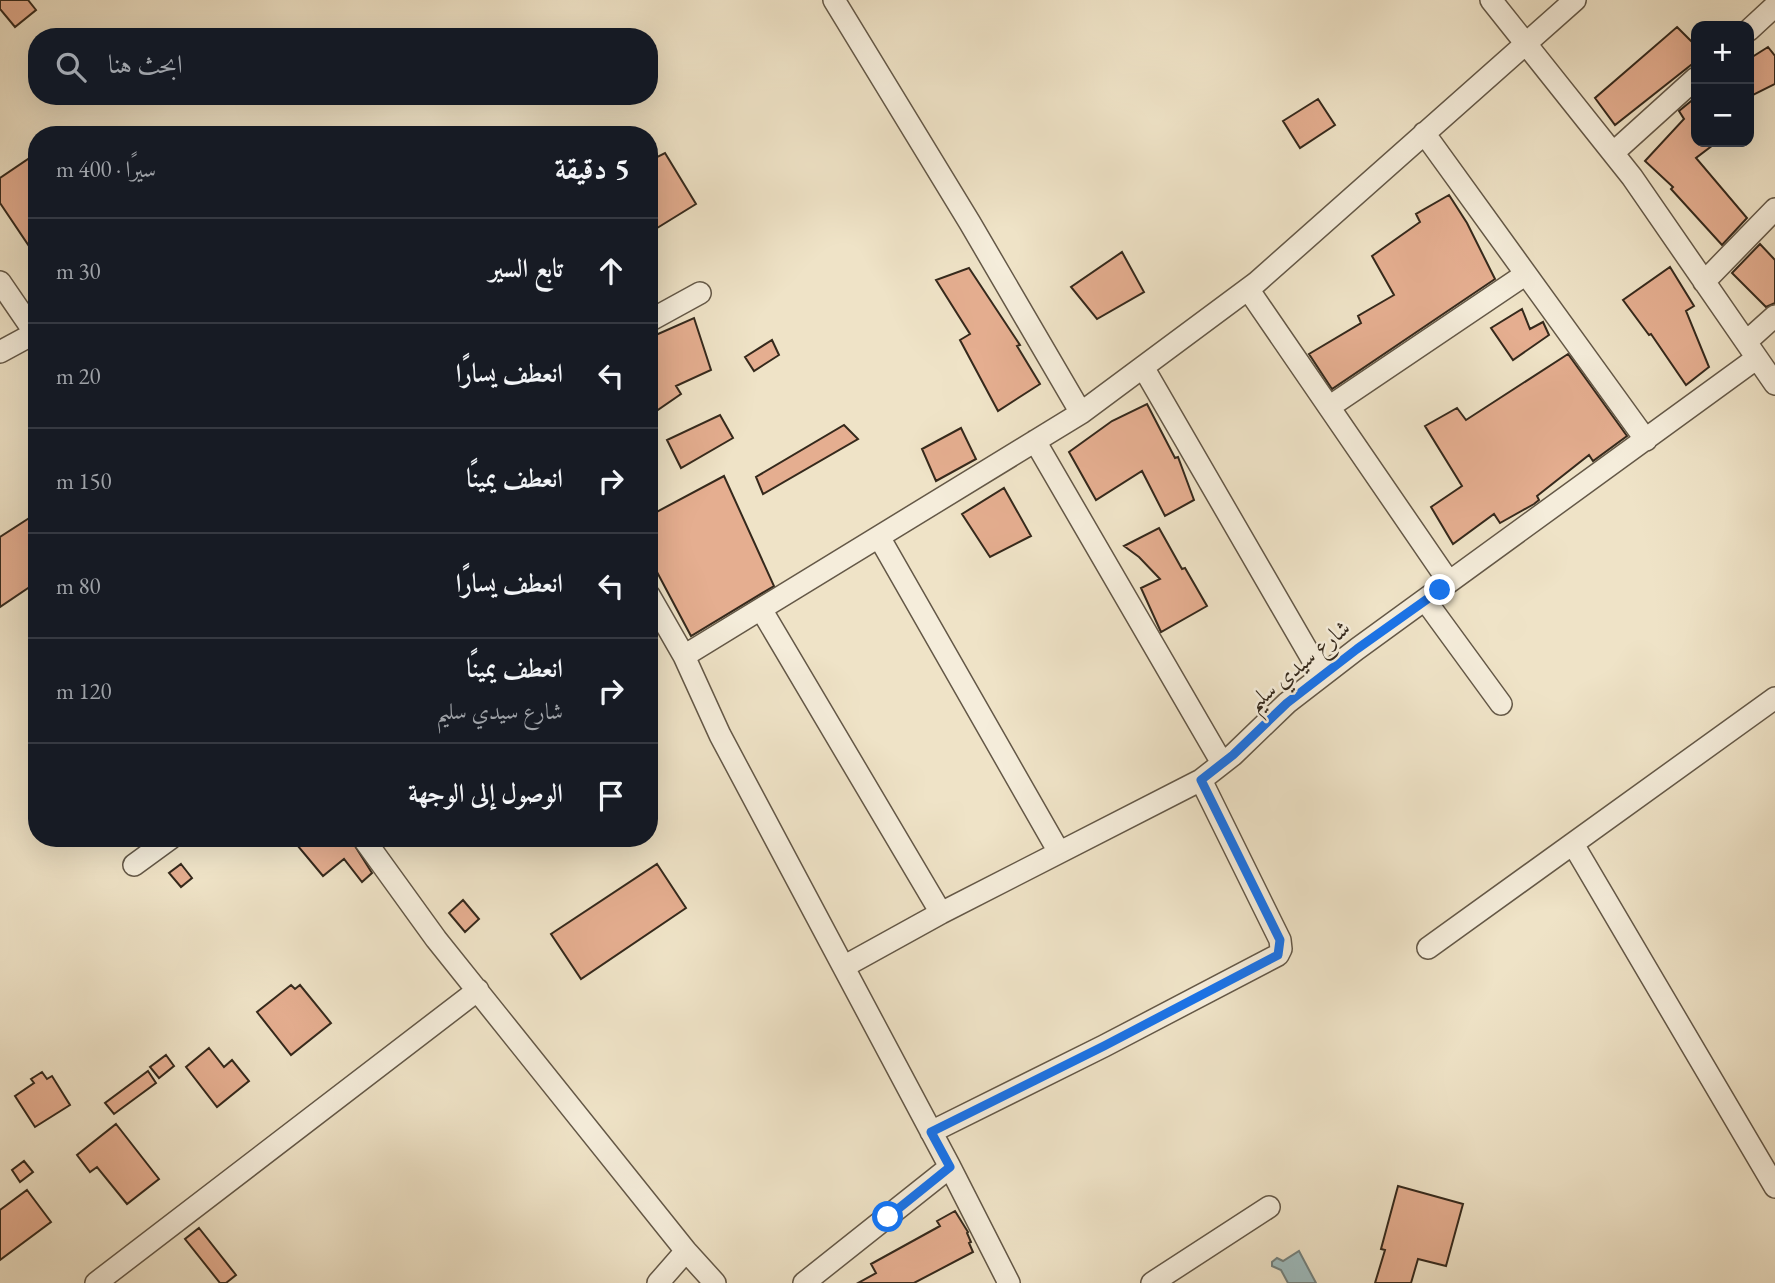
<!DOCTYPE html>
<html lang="ar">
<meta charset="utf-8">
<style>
:root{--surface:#171b24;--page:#242831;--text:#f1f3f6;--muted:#9ea1a6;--line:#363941}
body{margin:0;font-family:"EB Garamond",Amiri,serif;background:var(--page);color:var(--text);direction:rtl}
.controls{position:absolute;right:21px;top:21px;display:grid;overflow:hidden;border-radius:14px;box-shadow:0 7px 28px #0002}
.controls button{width:63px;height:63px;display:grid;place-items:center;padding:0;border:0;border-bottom:2px solid var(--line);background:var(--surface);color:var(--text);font:35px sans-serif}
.stop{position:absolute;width:21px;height:21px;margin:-16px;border:5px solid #1a73e8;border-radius:50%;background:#fff}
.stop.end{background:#1a73e8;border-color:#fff;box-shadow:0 2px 7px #0008}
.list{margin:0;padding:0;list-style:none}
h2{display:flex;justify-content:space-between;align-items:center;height:91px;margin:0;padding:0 28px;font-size:30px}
h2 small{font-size:23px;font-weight:400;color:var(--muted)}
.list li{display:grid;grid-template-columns:46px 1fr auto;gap:21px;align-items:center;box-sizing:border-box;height:105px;padding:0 28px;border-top:2px solid var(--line)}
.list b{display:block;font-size:26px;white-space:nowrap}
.list p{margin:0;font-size:23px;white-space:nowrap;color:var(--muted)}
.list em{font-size:23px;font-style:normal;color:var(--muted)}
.icon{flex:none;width:38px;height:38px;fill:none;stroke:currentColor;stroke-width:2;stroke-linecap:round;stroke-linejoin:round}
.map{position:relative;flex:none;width:1775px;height:1283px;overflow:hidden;direction:ltr}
.search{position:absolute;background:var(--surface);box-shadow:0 7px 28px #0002;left:28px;top:28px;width:630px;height:77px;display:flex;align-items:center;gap:18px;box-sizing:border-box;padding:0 24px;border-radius:28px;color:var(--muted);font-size:26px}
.panel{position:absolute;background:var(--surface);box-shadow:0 7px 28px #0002;left:28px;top:126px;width:630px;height:721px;border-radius:28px;direction:rtl}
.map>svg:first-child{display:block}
.water{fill:#9dbcbf;stroke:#73817e;stroke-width:2}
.building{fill:#e5ae90;stroke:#35291c;stroke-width:2}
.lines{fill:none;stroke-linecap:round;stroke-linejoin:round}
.minor-casing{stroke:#645847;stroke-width:24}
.minor{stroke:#f5eddb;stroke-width:21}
.route{stroke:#1a73e8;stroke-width:9}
.labels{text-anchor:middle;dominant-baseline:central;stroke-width:5;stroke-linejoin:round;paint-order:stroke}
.street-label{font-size:23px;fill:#35291c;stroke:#f5eddb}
</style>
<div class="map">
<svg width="1775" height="1283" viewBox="0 0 1775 1283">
<rect width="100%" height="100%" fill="#efe3c7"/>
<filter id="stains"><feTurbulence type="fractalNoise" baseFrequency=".00286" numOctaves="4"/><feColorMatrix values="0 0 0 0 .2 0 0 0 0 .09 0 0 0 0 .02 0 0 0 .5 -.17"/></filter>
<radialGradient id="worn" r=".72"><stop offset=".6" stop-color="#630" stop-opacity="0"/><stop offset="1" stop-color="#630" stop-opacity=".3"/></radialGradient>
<!-- water -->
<path class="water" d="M1299,1251l17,32h-28l-7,-13 -9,-4v-4l5,-4 6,3z"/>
<!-- building -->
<path class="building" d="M0,0h28l8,10 -21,17 -15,-18z
M1677,27l19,19v15l-81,64 -20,-27z
M1768,47l7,9v28l-26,13v-38z
M1696,97v45h21l-21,16 51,60 -25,27 -51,-56 2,-2 -28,-26 39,-42 -5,-8z
M1318,99l17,26 -35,23 -17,-27z
M37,153v105l-37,-55v-25z
M665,153l31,51 -47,29v-72z
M1449,195l18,28 28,56 -163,110 -23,-35 52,-31 -3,-7 36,-21 -22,-39 48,-34 -4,-8z
M1760,244l15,16v43l-9,4 -34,-34z
M1122,252l22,40 -47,27 -26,-32z
M1670,267l24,39 -8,5 23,56 -23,18 -35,-51 -2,1 -26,-35z
M969,268l51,77 -3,1 23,38 -42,27 -38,-71 10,-6 -34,-54z
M1522,309l8,20 13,-7 6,13 -36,25 -22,-32z
M694,318l17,52 -35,16 5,8 -32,22v-78z
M772,340l7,15 -25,16 -9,-14z
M1568,354l59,82 -34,25 -4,-6 -52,41 2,4 -5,4 -34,19 -6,-9 -41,30 -22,-37 31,-21 -37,-60 32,-18 9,12z
M1147,404l28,54 3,-1 16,43 -29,16 -23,-45 -46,29 -27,-48 43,-31z
M720,415l13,23 -52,30 -14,-28z
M844,425l14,14 -95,55 -7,-17z
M961,428l15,31 -40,22 -14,-32z
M724,476l50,110 -83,50 -42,-79v-41z
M1004,488l27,48 -41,21 -28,-43z
M37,513v69l-37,25v-70z
M1159,528l23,41 3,-1 22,38 -46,26 -20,-44 19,-9 -21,-22 -15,-11z
M307,838h43l22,35 -10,9 -18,-23 -21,17 -26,-31z
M181,864l11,14 -11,9 -12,-14z
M657,864l29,44 -105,71 -30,-45z
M463,900l16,19 -14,13 -16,-19z
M291,985l4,4 5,-4 31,38 -40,32 -34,-43z
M209,1048l15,19 8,-7 17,21 -32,26 -31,-40z
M166,1055l8,11 -15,12 -9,-11z
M148,1071l8,12 -42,31 -9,-11z
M42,1072l5,7 5,-3 18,29 -35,22 -20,-31 19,-13 -3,-4z
M116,1124l43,55 -32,25 -30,-37 -7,5 -13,-17z
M24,1161l9,11 -13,10 -8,-12z
M1398,1186l65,18 -17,62 -28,-7 -7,24h-36l10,-33 -4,-1z
M27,1190l24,32 -51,38v-50z
M955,1211l13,21 -1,1 4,9 -2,1 4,9 -59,31h-56l18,-10 -5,-9 69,-38 -3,-5z
M199,1228l37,47 -10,8h-6l-35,-44z"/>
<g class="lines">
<defs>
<path id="minor" d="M834,0l136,223 111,190
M1491,0l141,177 143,207
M1749,30l26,-24
M1424,133l222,307
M1613,153l83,-75
M0,282l37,54
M1704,282l71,-73
M1248,289l201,293
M649,321l51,-28
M1746,342l29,-26
M0,352l35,-19
M1143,367l179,309
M1329,407l197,-133
M1035,441l187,322
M879,537l180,315
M649,595l35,61
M1425,600l76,104
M761,609l180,304
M363,838l73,101 250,312 29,32
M1573,844l202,343
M134,865l37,-27
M1428,948l347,-250
M845,966l96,-53 260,-133 32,-25 54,-52 70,-54 400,-291
M931,1132l173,-86 174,-91 3,-6 -1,-9 -79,-160
M950,1167l59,116
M96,1283l382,-293
M658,1283l28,-32
M804,1283l146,-116 -230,-432 -36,-79 397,-243 175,-130 319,-283
M1152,1283l117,-76"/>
</defs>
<!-- minor casing -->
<use href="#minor" class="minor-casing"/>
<!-- minor -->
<use href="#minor" class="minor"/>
</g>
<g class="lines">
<!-- route -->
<path class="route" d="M888,1217l62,-50 -19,-35 173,-86 174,-91 2,-15 -79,-160 32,-25 54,-52 70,-54 83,-59"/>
</g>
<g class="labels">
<!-- street labels -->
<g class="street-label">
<text transform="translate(1298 665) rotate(-40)">شارع سيدي سليم</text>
</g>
</g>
<rect width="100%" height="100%" filter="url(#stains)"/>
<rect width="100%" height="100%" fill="url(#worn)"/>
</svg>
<div class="controls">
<button>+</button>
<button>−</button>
</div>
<div class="stop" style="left:888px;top:1217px"></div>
<div class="stop end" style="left:1440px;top:590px"></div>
<div class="search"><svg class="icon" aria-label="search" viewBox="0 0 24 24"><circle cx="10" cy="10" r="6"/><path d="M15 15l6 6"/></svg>ابحث هنا</div>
<section class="panel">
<h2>5 دقيقة<small>سيرًا · 400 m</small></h2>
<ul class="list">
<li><svg class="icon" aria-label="ahead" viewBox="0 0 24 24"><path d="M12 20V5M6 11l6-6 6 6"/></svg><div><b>تابع السير</b></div><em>30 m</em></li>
<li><svg class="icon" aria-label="left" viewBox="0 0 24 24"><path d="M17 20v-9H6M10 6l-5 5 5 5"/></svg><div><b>انعطف يسارًا</b></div><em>20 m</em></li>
<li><svg class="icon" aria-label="right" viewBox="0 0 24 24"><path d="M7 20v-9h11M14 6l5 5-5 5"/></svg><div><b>انعطف يمينًا</b></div><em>150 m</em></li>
<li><svg class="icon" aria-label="left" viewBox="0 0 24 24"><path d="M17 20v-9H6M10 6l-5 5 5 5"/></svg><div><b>انعطف يسارًا</b></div><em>80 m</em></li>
<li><svg class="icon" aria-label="right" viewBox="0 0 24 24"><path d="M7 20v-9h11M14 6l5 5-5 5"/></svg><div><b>انعطف يمينًا</b><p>شارع سيدي سليم</p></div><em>120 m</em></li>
<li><svg class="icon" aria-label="arrive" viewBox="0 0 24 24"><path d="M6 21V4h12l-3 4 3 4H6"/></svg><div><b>الوصول إلى الوجهة</b></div></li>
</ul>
</section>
</div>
